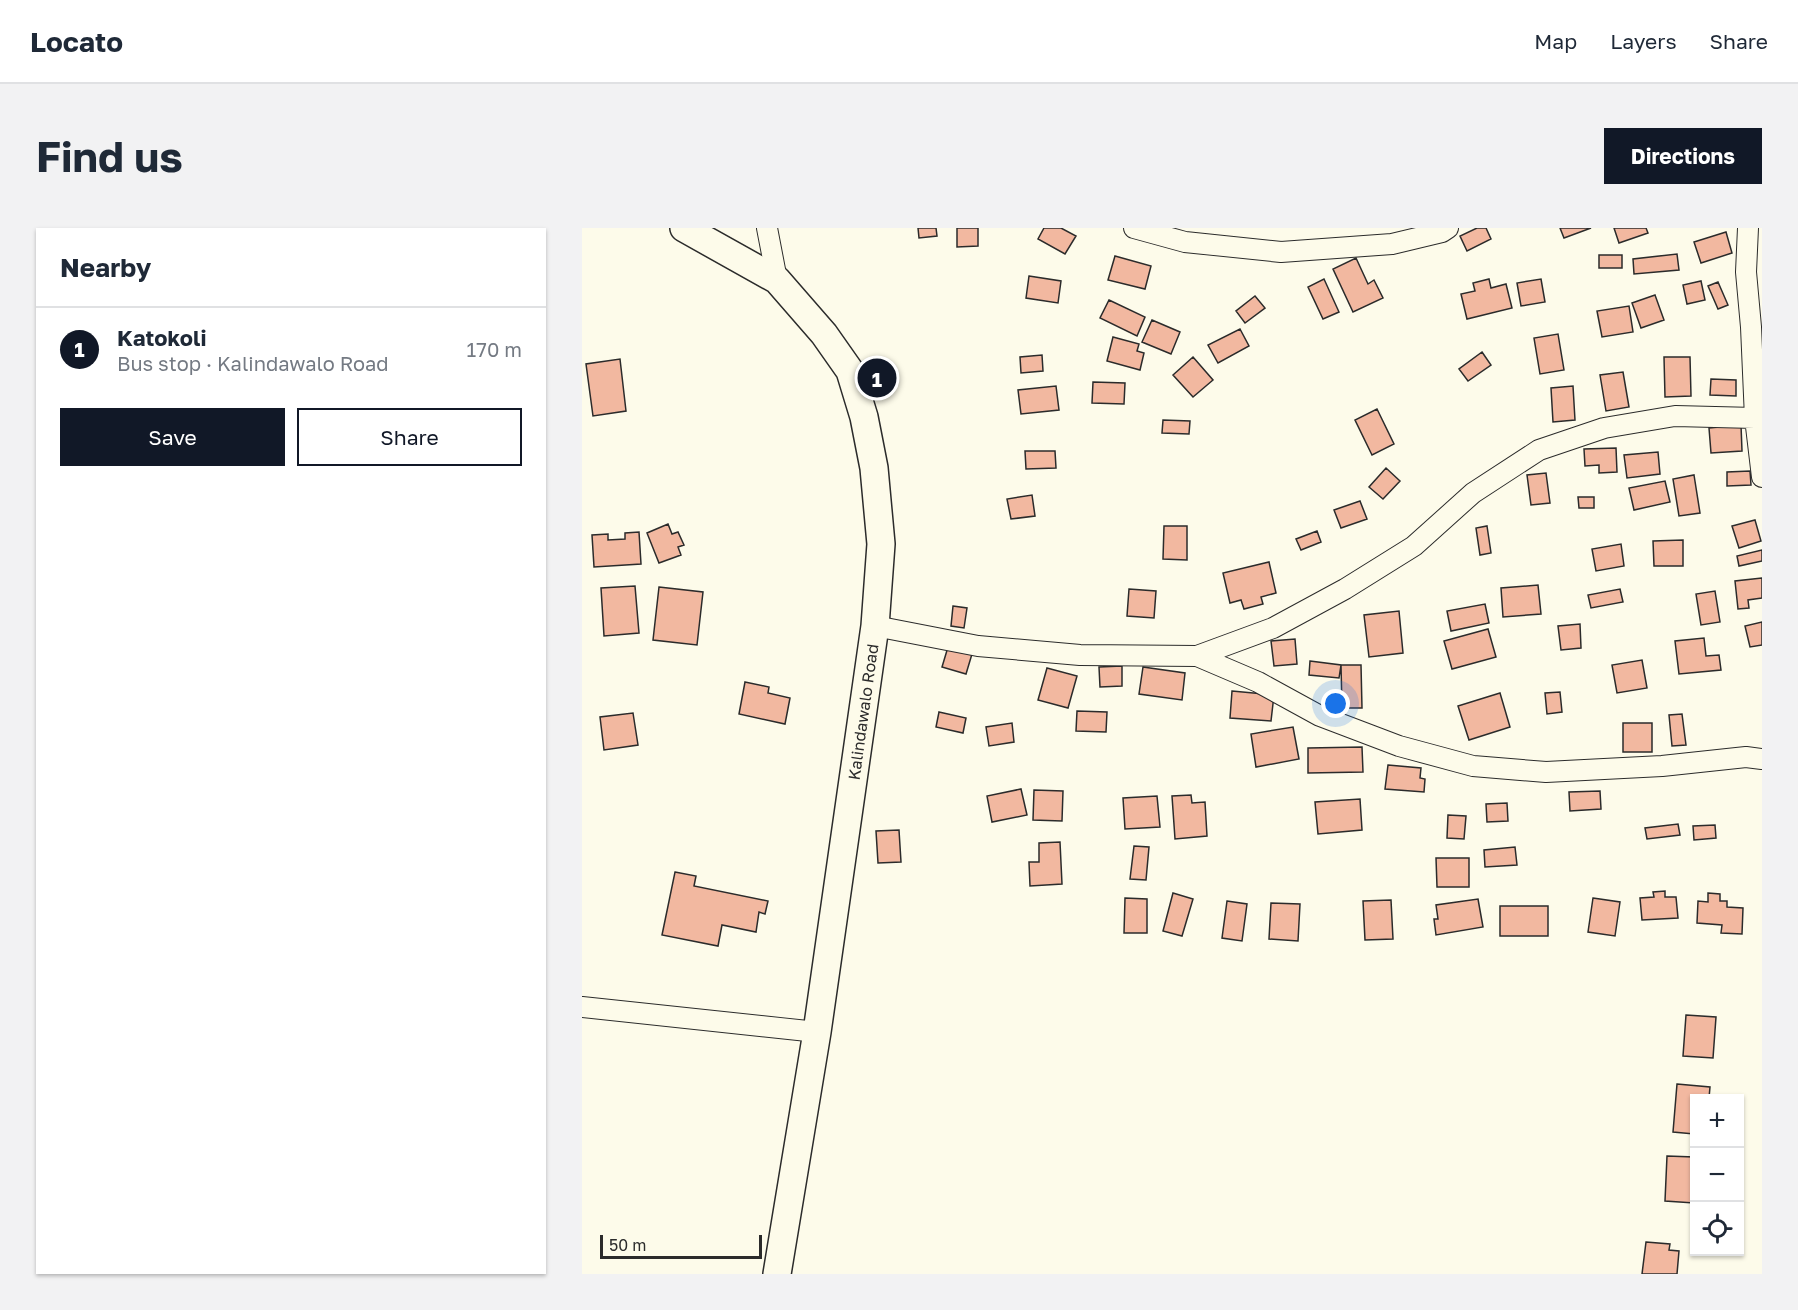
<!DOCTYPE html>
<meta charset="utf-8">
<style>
:root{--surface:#fff;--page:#f2f2f3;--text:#1f2937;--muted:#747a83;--line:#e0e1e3;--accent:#111827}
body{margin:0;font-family:"Golos Text",sans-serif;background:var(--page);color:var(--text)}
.controls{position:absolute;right:18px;bottom:18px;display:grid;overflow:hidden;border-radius:0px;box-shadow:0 2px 4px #0004}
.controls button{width:54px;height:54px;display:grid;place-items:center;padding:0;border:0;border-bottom:2px solid var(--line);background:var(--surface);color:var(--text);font:30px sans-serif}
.scale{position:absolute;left:18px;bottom:15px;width:162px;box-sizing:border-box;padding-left:6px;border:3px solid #2b2b2b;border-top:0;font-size:16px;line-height:21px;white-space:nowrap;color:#2b2b2b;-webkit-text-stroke:4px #fdfbea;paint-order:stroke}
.you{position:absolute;left:754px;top:476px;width:21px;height:21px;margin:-15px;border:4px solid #fff;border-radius:50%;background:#1a73e8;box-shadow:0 0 0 9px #1a73e833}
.badge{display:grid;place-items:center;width:39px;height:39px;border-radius:50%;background:var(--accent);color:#fff;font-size:20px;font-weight:700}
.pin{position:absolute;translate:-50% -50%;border:3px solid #fff;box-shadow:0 2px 6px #0006}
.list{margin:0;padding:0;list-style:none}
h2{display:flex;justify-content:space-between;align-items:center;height:78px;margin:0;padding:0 24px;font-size:26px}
h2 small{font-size:20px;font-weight:400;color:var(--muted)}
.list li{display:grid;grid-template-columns:39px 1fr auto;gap:18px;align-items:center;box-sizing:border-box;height:84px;padding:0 24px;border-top:2px solid var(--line)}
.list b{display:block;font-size:22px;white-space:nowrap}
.list p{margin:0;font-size:20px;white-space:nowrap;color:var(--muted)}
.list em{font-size:20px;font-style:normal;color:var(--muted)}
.actions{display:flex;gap:12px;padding:18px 24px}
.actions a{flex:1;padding:14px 0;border:2px solid var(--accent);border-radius:0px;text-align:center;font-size:21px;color:var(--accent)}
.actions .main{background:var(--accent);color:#fff}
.icon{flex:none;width:33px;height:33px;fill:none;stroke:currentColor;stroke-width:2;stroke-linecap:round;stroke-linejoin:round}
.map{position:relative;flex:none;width:1180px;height:1046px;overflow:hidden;border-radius:0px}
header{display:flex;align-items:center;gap:36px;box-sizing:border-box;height:84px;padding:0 30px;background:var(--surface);border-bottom:2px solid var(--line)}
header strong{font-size:28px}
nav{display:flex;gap:33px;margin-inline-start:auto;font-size:21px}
.intro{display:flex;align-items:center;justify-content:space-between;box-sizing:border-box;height:144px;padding:0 36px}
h1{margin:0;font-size:42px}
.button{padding:15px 27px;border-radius:0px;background:var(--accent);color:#fff;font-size:21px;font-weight:700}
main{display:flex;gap:36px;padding:0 36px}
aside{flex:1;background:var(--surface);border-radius:0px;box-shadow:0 2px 4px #0004}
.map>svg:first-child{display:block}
.building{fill:#f2b8a0;stroke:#2b2b2b;stroke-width:1.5}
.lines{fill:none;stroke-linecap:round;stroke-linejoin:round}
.street-casing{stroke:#2b2b2b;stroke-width:22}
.secondary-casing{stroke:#2b2b2b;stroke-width:30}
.street{stroke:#fdfbea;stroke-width:20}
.secondary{stroke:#fdfbea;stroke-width:27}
.labels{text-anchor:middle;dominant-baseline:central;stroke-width:4.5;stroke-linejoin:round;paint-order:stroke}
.street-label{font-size:16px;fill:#2b2b2b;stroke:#fdfbea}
</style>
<header>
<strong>Locato</strong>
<nav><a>Map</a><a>Layers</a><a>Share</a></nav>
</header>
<div class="intro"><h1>Find us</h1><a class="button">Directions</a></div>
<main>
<aside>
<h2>Nearby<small></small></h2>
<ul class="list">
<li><span class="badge">1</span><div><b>Katokoli</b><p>Bus stop · Kalindawalo Road</p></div><em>170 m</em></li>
</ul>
<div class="actions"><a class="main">Save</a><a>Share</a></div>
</aside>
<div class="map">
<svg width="1180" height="1046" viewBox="0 0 1180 1046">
<rect width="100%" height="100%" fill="#fdfbea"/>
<!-- building -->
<path class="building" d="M336,0h18l1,8 -18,2z
M375,0h21v18l-21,1z
M462,0h17l15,8 -11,18 -27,-15z
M895,0h9l5,11 -24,12 -7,-15z
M978,0h31l-27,10z
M1032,0h32l2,5 -29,10z
M1144,4l6,21 -31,10 -7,-21z
M1095,26l2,16 -45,4 -1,-15z
M1017,27h23v13h-23z
M533,28l36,10 -6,23 -37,-9z
M774,30l12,26 6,-4 9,18 -30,14 -20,-43z
M447,48l32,5 -3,22 -32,-5z
M742,51l15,33 -16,7 -15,-32z
M907,51l2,9 15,-4 6,24 -45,11 -6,-25 14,-3 -2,-8z
M959,51l4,23 -24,4 -4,-23z
M1119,53l4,19 -18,4 -4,-19z
M1136,54l10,23 -10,4 -10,-23z
M1073,67l9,25 -23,8 -9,-25z
M673,68l10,12 -20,15 -9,-12z
M527,72l36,17 -8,19 -37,-18z
M1047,78l4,26 -31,5 -5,-26z
M570,92l28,12 -9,22 -29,-12z
M658,101l9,17 -31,17 -10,-18z
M976,106l6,36 -24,4 -6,-36z
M531,109l26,7 -2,7 7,2 -4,17 -33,-9z
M900,124l9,13 -23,16 -9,-12z
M460,127l1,16 -22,2 -1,-16z
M611,129l20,23 -20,17 -20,-22z
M1082,129h26l1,39 -26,1z
M38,131l6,52 -33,5 -7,-52z
M1041,144l6,35 -23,4 -6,-36z
M1129,151l25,1v16l-26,-1z
M511,154l32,1 -1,21 -32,-1z
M474,158l3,24 -38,4 -3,-24z
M991,158l2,34 -22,2 -2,-34z
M795,181l17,35 -22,11 -17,-35z
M581,192l27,1 -1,13 -27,-1z
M1159,197l1,26 -31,2 -2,-25z
M1034,220l1,24 -18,1v-8l-14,1 -1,-17z
M443,223h30l1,17 -30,1z
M1076,224l2,22 -33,4 -3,-23z
M804,240l14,13 -17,18 -14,-12z
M1168,243l1,14 -24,1v-14z
M964,245l4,30 -19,2 -4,-30z
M1112,247l6,38 -21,3 -6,-37z
M1083,253l5,21 -36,8 -5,-22z
M450,267l3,21 -24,3 -4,-20z
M996,269h16v11h-15z
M778,273l7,18 -26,9 -7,-18z
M1173,292l6,21 -22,7 -7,-22z
M86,296l4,10 6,-2 6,13 -6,2 3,8 -22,8 -12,-30z
M582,298h23v34l-24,-1z
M905,298l4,27 -11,2 -4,-27z
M735,303l4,11 -20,8 -5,-11z
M57,304l2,32 -47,3 -2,-32 16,-1v6l17,-1v-6z
M1101,312v26h-29l-1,-25z
M1039,316l3,22 -28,5 -4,-22z
M1180,322v11l-23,5 -2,-10z
M687,334l7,31 -15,4 2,7 -19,5 -3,-9 -11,3 -7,-30z
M1180,350v20l-14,2 1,8 -11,1 -3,-28z
M956,357l3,29 -38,3 -2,-29z
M53,358l4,47 -35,3 -3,-48z
M77,359l44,5 -6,53 -44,-5z
M547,361l27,2 -2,27 -27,-2z
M1038,361l3,13 -32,6 -3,-13z
M1133,363l5,31 -19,3 -5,-31z
M903,376l4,19 -38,8 -4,-20z
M371,378l14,2 -3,20 -13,-2z
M817,383l4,42 -34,4 -5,-42z
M1180,394v23l-12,2 -5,-21z
M998,396l1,24 -20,2 -3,-24z
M906,401l8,28 -44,12 -8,-28z
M1122,410l2,18 13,-1 2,15 -42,4 -4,-33z
M713,411l2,25 -23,2 -3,-25z
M366,419l24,7 -6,20 -24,-7z
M1060,432l5,28 -30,5 -5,-28z
M728,433l31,4 -2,13 -30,-3z
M759,437h20l1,43h-20z
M540,438v20l-22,1 -1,-20z
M561,439l42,6 -3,27 -43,-6z
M465,440l30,8 -9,32 -30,-8z
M163,454l24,5 -1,6 22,5 -5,26 -46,-10z
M650,463l42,4 -3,26 -41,-3z
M978,464l2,20 -15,2 -2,-21z
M918,465l10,34 -41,13 -11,-34z
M495,483l30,1 -1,20 -30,-1z
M357,484l27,6 -3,15 -27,-6z
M51,485l5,32 -34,5 -4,-33z
M1100,486l4,31 -14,1 -3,-31z
M430,495l2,19 -25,4 -3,-19z
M1041,495h29v29h-29z
M711,499l6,32 -43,8 -5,-33z
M780,519l1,25 -55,1v-25z
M806,537l33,3 -1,10 5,1 -1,13 -39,-3z
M439,561l6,26 -35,7 -5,-26z
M452,562l29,1 -1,30 -29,-1z
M1018,563l1,18 -31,2 -1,-19z
M609,567l1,8 13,-1 2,34 -32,3 -3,-43z
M575,568l3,31 -35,2 -2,-31z
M778,571l2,31 -44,4 -3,-32z
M925,575l1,18 -21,1 -1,-18z
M866,587l18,1 -2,23 -17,-1z
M1096,596l2,11 -33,4 -2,-11z
M1133,597l1,13 -22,2 -1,-14z
M317,602l2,32 -23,1 -2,-32z
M478,614l2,42 -32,2 -1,-24h10v-19z
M552,618l15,1 -3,33 -16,-1z
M933,619l2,18 -32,2 -1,-17z
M854,630h33v29h-32z
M93,644l21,4 -2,10 74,15 -3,13 -6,-2 -3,20 -34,-7 -4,21 -56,-11z
M1083,663v6h11l2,21 -36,2 -2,-22 14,-1 -1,-5z
M591,665l20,6 -11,37 -19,-5z
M1126,665l12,1v7h7v6l16,1 -1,26 -21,-1 1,-8 -25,-2 1,-22 10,1z
M543,670l22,1v34h-23z
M1011,670l27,4 -5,34 -27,-4z
M896,671l5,28 -47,8 -2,-16h4l-2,-14z
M809,672l2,39 -28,1 -2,-39z
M645,673l20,3 -5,37 -20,-3z
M689,675l29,1 -2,37 -29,-2z
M918,678h48v30h-48z
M1104,787l30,2 -3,41 -30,-2z
M1095,856l33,3 -1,11h-15v36l-21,-2z
M1085,928l27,1v46l-29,-2z
M1064,1014l24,2 -1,6 10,1 -2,23h-35z"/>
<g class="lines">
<defs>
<path id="street" d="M185,0l10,52
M552,0l51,14 96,10 111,-8 50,-12 6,-4
M1166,0l-2,44 5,55 4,91 7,59
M293,398l103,20 102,9 117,1 61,26 62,34 79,30 74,20 73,6 116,-6 84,-9 16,2
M615,428l76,-28 72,-39 69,-43 59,-53 66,-43 65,-22 71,-12 80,2
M0,779l235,25"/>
<path id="secondary" d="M102,0l93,52 47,54 26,37 14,46 10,51 7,76 -6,82 -58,406 -40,242"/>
</defs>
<!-- street casing -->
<use href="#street" class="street-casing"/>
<!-- secondary casing -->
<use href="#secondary" class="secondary-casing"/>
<!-- street -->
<use href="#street" class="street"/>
<!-- secondary -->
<use href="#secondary" class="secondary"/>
</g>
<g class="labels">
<!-- street labels -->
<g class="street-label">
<text transform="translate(281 484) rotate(-82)">Kalindawalo Road</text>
</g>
</g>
</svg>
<div class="controls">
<button>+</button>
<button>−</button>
<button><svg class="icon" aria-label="locate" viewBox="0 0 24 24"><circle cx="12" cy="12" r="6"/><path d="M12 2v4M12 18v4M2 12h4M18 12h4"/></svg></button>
</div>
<div class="scale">50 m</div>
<div class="you"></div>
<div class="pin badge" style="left:295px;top:150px">1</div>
</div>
</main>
